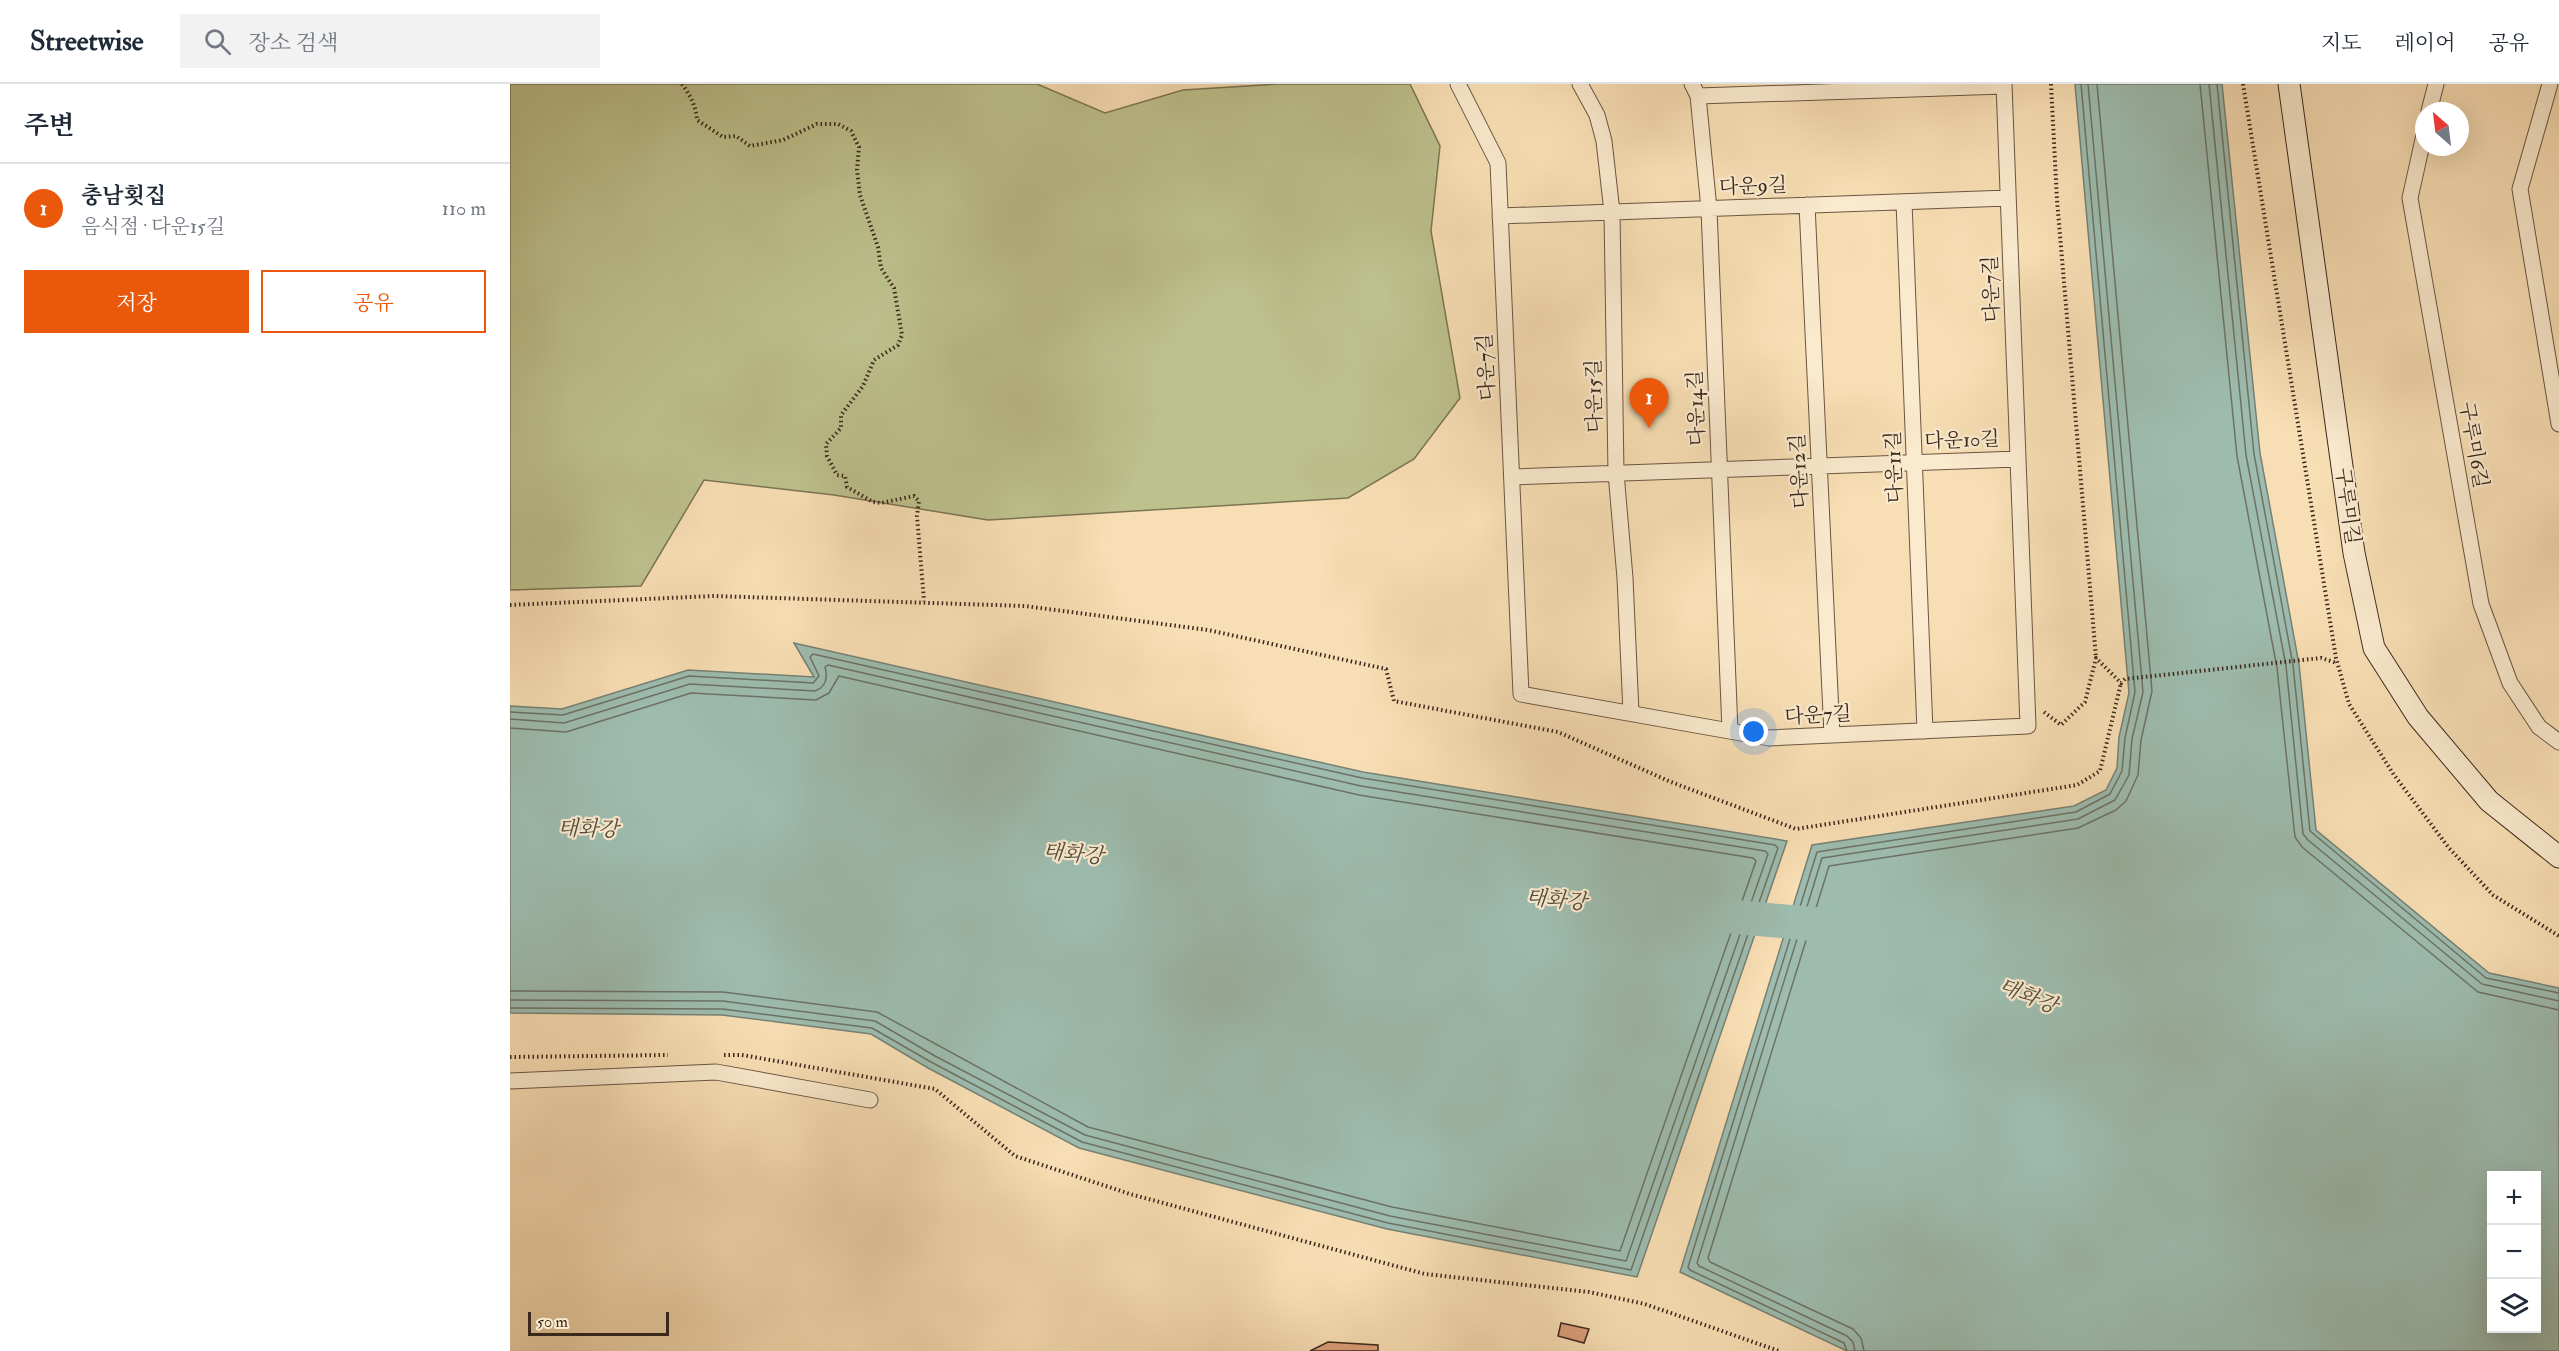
<!DOCTYPE html>
<html lang="ko">
<meta charset="utf-8">
<style>
:root{--surface:#fff;--page:#f2f2f3;--text:#1f2937;--muted:#747a83;--line:#e0e1e3;--accent:#ea580c}
body{margin:0;font-family:"IM FELL Double Pica","Noto Serif KR",serif;background:var(--page);color:var(--text)}
.controls{position:absolute;right:18px;bottom:18px;display:grid;overflow:hidden;border-radius:0px;box-shadow:0 6px 24px #0002}
.controls button{width:54px;height:54px;display:grid;place-items:center;padding:0;border:0;border-bottom:2px solid var(--line);background:var(--surface);color:var(--text);font:30px sans-serif}
.compass{position:absolute;left:1905px;top:18px;width:54px;height:54px;border-radius:50%;background:var(--surface);box-shadow:0 6px 24px #0002;rotate:332deg}
.scale{position:absolute;left:18px;bottom:15px;width:141px;box-sizing:border-box;padding-left:6px;border:3px solid #3b281c;border-top:0;font-size:16px;line-height:21px;white-space:nowrap;color:#3b281c;-webkit-text-stroke:4px #faeace;paint-order:stroke}
.you{position:absolute;left:1244px;top:648px;width:21px;height:21px;margin:-15px;border:4px solid #fff;border-radius:50%;background:#1a73e8;box-shadow:0 0 0 9px #1a73e833}
.badge{display:grid;place-items:center;width:39px;height:39px;border-radius:50%;background:var(--accent);color:#fff;font-size:20px;font-weight:700}
.pin{position:absolute;translate:-50% -50px;filter:drop-shadow(0 2px 3px #0008)}
.pin::after{content:'';position:absolute;top:32px;width:21px;height:18px;background:inherit;clip-path:polygon(0 0,100% 0,50% 100%)}
.list{margin:0;padding:0;list-style:none}
h2{display:flex;justify-content:space-between;align-items:center;height:78px;margin:0;padding:0 24px;font-size:26px}
h2 small{font-size:20px;font-weight:400;color:var(--muted)}
.list li{display:grid;grid-template-columns:39px 1fr auto;gap:18px;align-items:center;box-sizing:border-box;height:90px;padding:0 24px;border-top:2px solid var(--line)}
.list b{display:block;font-size:22px;white-space:nowrap}
.list p{margin:0;font-size:20px;white-space:nowrap;color:var(--muted)}
.list em{font-size:20px;font-style:normal;color:var(--muted)}
.actions{display:flex;gap:12px;padding:18px 24px}
.actions a{flex:1;padding:14px 0;border:2px solid var(--accent);border-radius:0px;text-align:center;font-size:21px;color:var(--accent)}
.actions .main{background:var(--accent);color:#fff}
.icon{flex:none;width:33px;height:33px;fill:none;stroke:currentColor;stroke-width:2;stroke-linecap:round;stroke-linejoin:round}
.map{position:relative;flex:none;width:2049px;height:1267px;overflow:hidden}
header{display:flex;align-items:center;gap:36px;box-sizing:border-box;height:84px;padding:0 30px;background:var(--surface);border-bottom:2px solid var(--line)}
header strong{font-size:28px}
nav{display:flex;gap:33px;margin-inline-start:auto;font-size:21px}
.search{width:420px;height:54px;background:var(--page);display:flex;align-items:center;gap:15px;box-sizing:border-box;padding:0 21px;border-radius:0px;color:var(--muted);font-size:22px}
main{display:flex}
aside{flex:1;background:var(--surface)}
.map>svg:first-child{display:block}
.green{fill:#bdc18d;stroke:#7c7454;stroke-width:1.5}
.water{fill:#9dbcaf;stroke:#768174;stroke-width:1.5;fill-rule:evenodd}
.lines{fill:none;stroke-linecap:round;stroke-linejoin:round}
.shore{stroke:#6c7266;stroke-width:1.5}
.river{stroke:#9dbcaf;stroke-width:34}
.building{fill:#dc9d7b;stroke:#3b281c;stroke-width:1.5}
.street-casing{stroke:#6a5642;stroke-width:17}
.secondary-casing{stroke:#3b281c;stroke-width:23}
.path{stroke:#3b281c;stroke-width:4;stroke-dasharray:1.5 3;stroke-linecap:butt}
.street{stroke:#faeace;stroke-width:15}
.secondary{stroke:#faeace;stroke-width:21}
.labels{text-anchor:middle;dominant-baseline:central;stroke-width:4.5;stroke-linejoin:round;paint-order:stroke}
.street-label{font-size:20px;fill:#3b281c;stroke:#faeace}
.water-label{font-size:21px;font-style:italic;fill:#544d41;stroke:#faeace}
</style>
<header>
<strong>Streetwise</strong>
<div class="search"><svg class="icon" aria-label="search" viewBox="0 0 24 24"><circle cx="10" cy="10" r="6"/><path d="M15 15l6 6"/></svg>장소 검색</div>
<nav><a>지도</a><a>레이어</a><a>공유</a></nav>
</header>
<main>
<aside>
<h2>주변<small></small></h2>
<ul class="list">
<li><span class="badge">1</span><div><b>충남횟집</b><p>음식점 · 다운15길</p></div><em>110 m</em></li>
</ul>
<div class="actions"><a class="main">저장</a><a>공유</a></div>
</aside>
<div class="map">
<svg width="2049" height="1267" viewBox="0 0 2049 1267">
<rect width="100%" height="100%" fill="#f8deb4"/>
<filter id="stains"><feTurbulence type="fractalNoise" baseFrequency=".00333" numOctaves="4"/><feColorMatrix values="0 0 0 0 .2 0 0 0 0 .09 0 0 0 0 .02 0 0 0 .5 -.17"/></filter>
<radialGradient id="worn" r=".72"><stop offset=".6" stop-color="#630" stop-opacity="0"/><stop offset="1" stop-color="#630" stop-opacity=".3"/></radialGradient>
<!-- green -->
<path class="green" d="M0,0h527l68,29 78,-23 95,-6h132l30,62 -9,85 29,167 -46,61 -66,39 -360,22 -154,-25 -130,-15 -63,106 -131,4z"/>
<!-- water -->
<path class="water" d="M1565,0h147l38,369 39,211 17,166 173,143 70,15v363h-712l-167,-79 132,-427 262,-39 32,-16 11,-22 2,-31 10,-44zM1982,1092h44v152h-44z
M284,559l569,129 424,69 -150,436 -250,-48 -308,-81 -151,-80 -57,-34 -149,-19 -212,-2v-307l52,3 126,-39 126,7z"/>
<g class="lines">
<!-- shore -->
<path class="shore" d="M1690,0l37,372 40,212 18,169 7,10 176,145 81,18
M1699,0l37,371 40,211 17,168 5,6 174,144 77,17
M1707,0l37,370 39,211 17,166 176,147 73,15
M0,628l53,3 126,-39 124,7 6,-7 -9,-19 3,-3 549,124 413,67 3,3 -147,422 -243,-47 -306,-81 -151,-80 -59,-34 -150,-19 -212,-1
M0,635l54,4 126,-39 125,7c11,-4 13,-13 10,-24l3,-2 533,121 404,65 3,3 -142,407 -236,-45 -305,-81 -150,-79 -60,-35 -152,-20 -213,-1
M0,644l56,4 125,-39 125,7 13,-7 10,-17 520,119 394,63 3,3 -136,390 -228,-44 -304,-80 -211,-115 -154,-20 -213,-1
M1337,1267l-3,-8 -154,-73 -2,-3 129,-415 259,-40 34,-18 12,-23 3,-33 10,-46 -54,-608
M1345,1267l-2,-9 -6,-6 -148,-70 -2,-3 125,-405 256,-39 37,-19 14,-25 3,-36 11,-47 -55,-608
M1354,1267l-3,-13 -8,-9 -143,-67 -2,-4 121,-392 249,-38 38,-18 10,-9 12,-26 3,-35 11,-49 -55,-607"/>
<!-- river -->
<path class="river" d="M1205,831l120,11"/>
</g>
<!-- building -->
<path class="building" d="M1051,1239l28,6 -5,14 -26,-7z
M818,1258l50,3v6h-68z"/>
<g class="lines">
<defs>
<path id="street" d="M948,0l40,79 23,531 248,44 259,-12 -24,-642
M1070,0l17,31 7,26 8,71 4,261 9,105 6,135
M1182,0l6,12 11,113 21,522
M2040,0l-30,105 39,235
M1188,12l306,-10
M1919,27l7,-27
M1914,51l-14,63 71,406 29,79 29,44 20,15
M1394,118l21,529
M1297,121l25,530
M990,132l508,-18
M1002,393l506,-18
M0,997l206,-9 154,28"/>
<path id="secondary" d="M1779,0l65,469 20,95 44,69 71,84 70,56"/>
</defs>
<!-- street casing -->
<use href="#street" class="street-casing"/>
<!-- secondary casing -->
<use href="#secondary" class="secondary-casing"/>
<!-- path -->
<path class="path" d="M172,0c8,11 14,22 15,36l26,17 13,-1 14,10 33,-6 34,-16h21l13,7 8,16 -2,23 3,25 18,52 3,21 13,20 8,47 -4,10 -24,15 -11,26 -22,29v13l-15,16 1,12 10,19 8,1 2,11 26,15 8,1 33,-7 5,5 -2,15 7,85
M1541,0l6,116 39,458
M1733,0l93,574 13,46 45,71 55,73 44,47 66,41
M0,521l204,-9 311,10 183,24 178,39 8,32 164,31 113,50 125,47 281,-44 23,-14 21,-88
M1534,628l17,13 24,-23 11,-44 25,25 4,-4 196,-21 16,5
M214,971h18l193,34 80,67 115,38 295,80 164,18 56,12 134,47
M0,973l158,-2"/>
<!-- street -->
<use href="#street" class="street"/>
<!-- secondary -->
<use href="#secondary" class="secondary"/>
</g>
<g class="labels">
<!-- street labels -->
<g class="street-label">
<text transform="translate(1243 102) rotate(-2)">다운9길</text>
<text transform="translate(1481 205) rotate(-92)">다운7길</text>
<text transform="translate(976 283) rotate(-93)">다운7길</text>
<text transform="translate(1084 312) rotate(-91)">다운15길</text>
<text transform="translate(1186 324) rotate(-92)">다운14길</text>
<text transform="translate(1452 356) rotate(-2)">다운10길</text>
<text transform="translate(1964 361) rotate(80)">구루미6길</text>
<text transform="translate(1384 383) rotate(-92)">다운11길</text>
<text transform="translate(1289 387) rotate(-93)">다운12길</text>
<text transform="translate(1838 422) rotate(82)">구루미길</text>
<text transform="translate(1308 631) rotate(-3)">다운7길</text>
</g>
<!-- water labels -->
<g class="water-label">
<text transform="translate(78 745) rotate(1)">태화강</text>
<text transform="translate(563 770) rotate(5)">태화강</text>
<text transform="translate(1046 816) rotate(5)">태화강</text>
<text transform="translate(1518 912) rotate(22)">태화강</text>
</g>
</g>
<rect width="100%" height="100%" filter="url(#stains)"/>
<rect width="100%" height="100%" fill="url(#worn)"/>
</svg>
<div class="controls">
<button>+</button>
<button>−</button>
<button><svg class="icon" aria-label="layers" viewBox="0 0 24 24"><path d="M12 4l9 5-9 5-9-5zM3 14l9 5 9-5"/></svg></button>
</div>
<svg class="compass" viewBox="-18 -18 36 36"><path d="M0-13l5 13h-10z" fill="#e53935"/><path d="M0 13l5-13h-10z" fill="#747a83"/></svg>
<div class="scale">50 m</div>
<div class="you"></div>
<div class="pin badge" style="left:1139px;top:344px">1</div>
</div>
</main>
